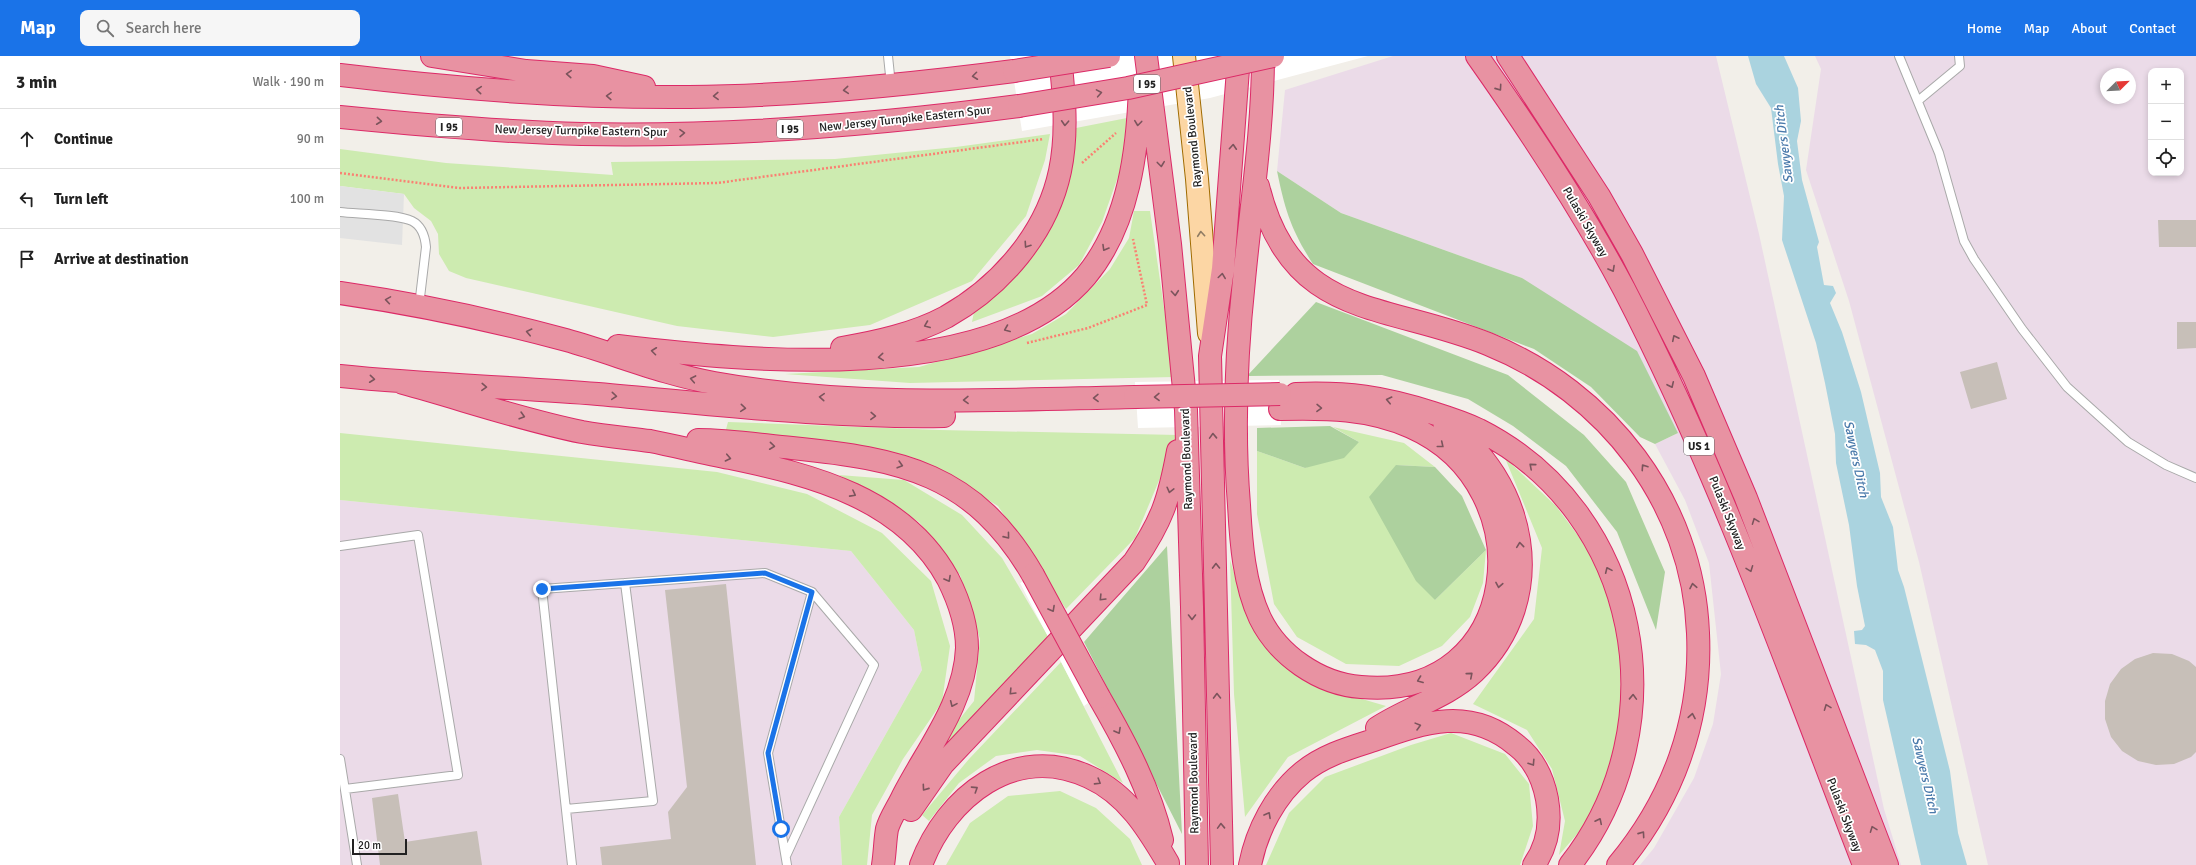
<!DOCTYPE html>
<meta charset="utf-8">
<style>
:root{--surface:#fff;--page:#f6f6f6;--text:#222;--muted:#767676;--line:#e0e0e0;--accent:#1a73e8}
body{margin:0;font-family:Signika,sans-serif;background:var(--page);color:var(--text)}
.controls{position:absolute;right:12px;top:12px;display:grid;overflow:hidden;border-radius:8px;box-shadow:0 2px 6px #0003}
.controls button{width:36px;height:36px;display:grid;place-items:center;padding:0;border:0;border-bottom:1px solid var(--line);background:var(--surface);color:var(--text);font:20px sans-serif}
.compass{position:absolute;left:1760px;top:12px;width:36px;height:36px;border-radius:50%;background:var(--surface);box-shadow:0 2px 6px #0003;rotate:66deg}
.scale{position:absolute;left:12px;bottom:10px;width:55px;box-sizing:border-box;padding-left:4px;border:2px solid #222;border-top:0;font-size:11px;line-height:14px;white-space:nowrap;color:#222;-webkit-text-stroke:3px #fff;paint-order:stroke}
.stop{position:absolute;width:12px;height:12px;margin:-9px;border:3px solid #1a73e8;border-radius:50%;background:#fff}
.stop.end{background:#1a73e8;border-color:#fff;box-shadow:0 1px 4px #0008}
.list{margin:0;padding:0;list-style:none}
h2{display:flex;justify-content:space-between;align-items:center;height:52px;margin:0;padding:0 16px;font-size:17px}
h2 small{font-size:13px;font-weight:400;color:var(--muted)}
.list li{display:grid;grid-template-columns:26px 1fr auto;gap:12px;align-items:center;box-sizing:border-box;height:60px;padding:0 16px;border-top:1px solid var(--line)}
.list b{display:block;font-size:15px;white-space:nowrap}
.list em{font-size:13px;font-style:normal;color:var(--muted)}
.icon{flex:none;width:22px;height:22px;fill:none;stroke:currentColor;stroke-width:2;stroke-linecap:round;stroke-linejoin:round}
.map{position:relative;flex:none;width:1856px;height:809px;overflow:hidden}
header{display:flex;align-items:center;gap:24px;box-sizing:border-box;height:56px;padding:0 20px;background:var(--accent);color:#fff}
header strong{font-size:19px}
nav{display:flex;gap:22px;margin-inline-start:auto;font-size:14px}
.search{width:280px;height:36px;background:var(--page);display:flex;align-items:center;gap:10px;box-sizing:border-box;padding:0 14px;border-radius:8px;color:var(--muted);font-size:15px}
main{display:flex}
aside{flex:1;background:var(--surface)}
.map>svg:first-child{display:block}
.industrial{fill:#ebdbe8;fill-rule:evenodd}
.grass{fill:#cdebb0}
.forest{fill:#add19e}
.parking{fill:#e2e2e2}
.water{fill:#aad3df}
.pier{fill:#fff}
.building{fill:#c7bfb8}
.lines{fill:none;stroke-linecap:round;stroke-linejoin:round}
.lane-casing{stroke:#a9a9a9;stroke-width:10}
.primary-casing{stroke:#a06b00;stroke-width:24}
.highway-casing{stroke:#dc2a67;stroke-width:24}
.path{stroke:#fa8072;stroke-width:2.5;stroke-dasharray:2 2;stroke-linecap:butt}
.lane{stroke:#fff;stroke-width:8}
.primary{stroke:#fcd6a4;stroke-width:22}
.highway{stroke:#e892a2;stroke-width:22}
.highway-bridge-casing{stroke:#dc2a67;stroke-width:24;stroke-linecap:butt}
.highway-bridge{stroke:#e892a2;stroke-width:22}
.oneway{stroke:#7b545c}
.oneway2{stroke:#8f7c63}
.route{stroke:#1a73e8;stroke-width:5}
.labels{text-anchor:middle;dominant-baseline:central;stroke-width:3.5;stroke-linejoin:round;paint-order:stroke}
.shield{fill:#fff;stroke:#646464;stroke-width:1}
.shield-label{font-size:11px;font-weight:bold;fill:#222}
.street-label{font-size:12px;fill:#222;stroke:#fff}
.water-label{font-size:13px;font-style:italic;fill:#4a7aab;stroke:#fff}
</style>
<header>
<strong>Map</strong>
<div class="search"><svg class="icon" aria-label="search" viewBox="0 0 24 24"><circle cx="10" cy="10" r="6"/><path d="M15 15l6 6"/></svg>Search here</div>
<nav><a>Home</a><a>Map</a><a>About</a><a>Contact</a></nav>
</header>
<main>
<aside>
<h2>3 min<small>Walk · 190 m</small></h2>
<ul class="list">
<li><svg class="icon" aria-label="ahead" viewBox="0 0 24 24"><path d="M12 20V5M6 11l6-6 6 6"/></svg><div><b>Continue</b></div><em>90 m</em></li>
<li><svg class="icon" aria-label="left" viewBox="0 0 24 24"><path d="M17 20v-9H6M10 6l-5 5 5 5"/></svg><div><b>Turn left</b></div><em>100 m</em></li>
<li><svg class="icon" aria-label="arrive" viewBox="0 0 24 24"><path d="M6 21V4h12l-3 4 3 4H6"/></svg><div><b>Arrive at destination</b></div></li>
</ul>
</aside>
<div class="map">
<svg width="1856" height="809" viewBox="0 0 1856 809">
<rect width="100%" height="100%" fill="#f2efe9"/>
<!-- industrial -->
<path class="industrial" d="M1053,0h323l43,178 125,575 17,56h-261l14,-17 40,-70 19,-54 8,-50 -12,-111 -24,-63 -30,-56 23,-11 -156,-155 -181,-65 -64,-42 8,-81z
M1475,0h381v809h-208l-69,-303 -70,-261 -43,-131 15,-101zM1811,15h30v102h-30zM1766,18h24v24h-24z
M0,444l511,51 63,79 8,40 -83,147 3,48h-502z"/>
<!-- grass -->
<path class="grass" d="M787,62l-6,50 -19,54 -23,43 -37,31 -70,26 2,-10 48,-45 37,-57 9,-29 8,-53z
M710,78l-5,26 -19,56 -54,65 -102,44 -97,12 -96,-11 -211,-48 -17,-7 -10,-17 -1,-20 -7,-13 -17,-13 -10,-14 -64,-8v-37l106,14 167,12 -2,-13 224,-3 121,-12z
M794,155h16l24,166 -264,6 -125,-9 134,-7 113,-33 34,-20 44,-45 19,-31z
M388,366l212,8 238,5 -43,103 -69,71 -68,-103 -69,-42 -204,-31z
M993,371l71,16 31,24 -39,-2 39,135 51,-50 -3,33 -13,34 -28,29 -43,20 -53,-2 -49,-27 -23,-33 -17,-90v-63l48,17 54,-26z
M0,377l377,39 90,22 75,39 49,48 19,65 -8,56 -39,57 -31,56 -5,50h-25l-3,-48 83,-147 -8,-40 -63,-79 -511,-51z
M1165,402l51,48 40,54 23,76 3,99 -32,84 -31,36 6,-34 -13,-52 -25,-39 -54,-26 61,-85 8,-71z
M499,419l65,5 58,35 40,43 46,78 -93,105 -12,-1 31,-39 6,-62 -20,-64 -41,-53z
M890,504l9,29 82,98 65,19 -98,51 -43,60 -11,-123z
M721,606l62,121 -43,-27 -43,-6 -41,6 -37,27 -30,38 -7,-6 47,-56z
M1111,677l54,21 24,30 4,42 -13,39h-254l23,-52 36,-36 86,-32z
M720,735l36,17 34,31 12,26h-196l24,-42 38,-27z"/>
<!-- forest -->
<path class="forest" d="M937,115l64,42 181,65 115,73 41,82 -23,11 -15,-7 -49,-50 -57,-38 -221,-85c-22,-34 -28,-54 -36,-93z
M976,246l192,73 76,60 42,47 39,90 -9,58 -39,-98 -51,-66 -53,-40 -45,-27 -86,-24 -135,1z
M990,370l29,16 -15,16 -39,10 -48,-17v-23z
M1056,409l39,2 27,29 24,54 -51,50 -19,-19 -47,-84z
M827,490l15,288 -98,-192z"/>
<!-- parking -->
<path class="parking" d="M0,130l64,8 -2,51 -62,-7z"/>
<!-- water -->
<path class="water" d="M1408,0h36l14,32 3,33 -4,20 5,39 17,62 -2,5 7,38 9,1 3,7 -6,10 12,29 19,60 19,81 1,24 12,30 5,43 6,17 46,184 8,62 9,32h-46l-38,-165v-29l-8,-21 -9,-5 -11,-1 -1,-13 8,-1 3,-4 -8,-40 -8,-61 -13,-62 -1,-29 -10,-51 -9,-40 -34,-103 2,-44 -6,-32 -7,-56 -15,-24z"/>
<!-- pier -->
<path class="pier" d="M670,0h358l-158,42 -188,33z
M939,324l2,45 -143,3 -3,-46z
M703,515l64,118 -23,17 -64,-123z"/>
<!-- building -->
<path class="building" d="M1818,164h38v27h-37z
M1837,266h19v26l-19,1z
M1657,306l10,37 -36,10 -11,-37z
M386,528l30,281h-154l-2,-18 71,-8 -3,-27 19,-25 -22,-197z
M1813,597l19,1 17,7 7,6v85l-5,5 -17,7 -18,1 -18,-4 -16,-10 -11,-14 -6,-18v-18l5,-17 11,-15 14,-10z
M58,738l7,48 72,-11 5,34h-102l-8,-67z"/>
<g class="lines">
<defs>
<path id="lane" d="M548,0l3,29
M1559,0l40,97 25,88 10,18 48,70 45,58 61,55 38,23 30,13
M1579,44l41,-34 -1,-10
M0,156c17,2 58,2 72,9 10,5 13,15 14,26l-7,59
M0,490l78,-11 40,240 -113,14
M0,703l17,106
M226,753l87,-8 -28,-218
M446,800l88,-191 -62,-73
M232,809l-30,-276 223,-16 47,19 -44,161 19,112"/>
<path id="primary" d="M844,0l13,123 12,154"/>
<path id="highway" d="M92,0l94,15 67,5 51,11
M806,0l24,188 16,166 6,197 5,258
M923,0c0,75 -12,149 -19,224 -8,75 -11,150 -5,225 2,37 5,79 21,113 18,37 59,66 101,69 161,15 186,-200 50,-260 -42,-19 -85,-19 -131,-18
M1137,0c53,75 104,152 147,233 96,185 165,382 240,576
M1168,0l91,140 33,58 62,122 52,122 141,367
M0,19c116,14 232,23 349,22 109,-1 217,-12 325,-26
M0,61c81,8 161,15 242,17 147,3 292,-9 437,-28
M918,130c33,134 126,116 230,158 119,48 205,159 210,289 4,87 -25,166 -80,232
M0,237c76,11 152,27 226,47 50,14 97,34 148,43 139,25 280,17 421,14
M278,290c129,15 374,41 468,-70 43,-52 52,-126 54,-191
M502,292c35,-6 72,-14 104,-31 55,-31 101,-84 114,-146 8,-38 4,-77 0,-115
M0,320c86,9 172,11 258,18 116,10 230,24 346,22
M63,327c59,16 119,37 179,49 23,4 45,6 68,9 26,5 53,12 80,17 82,17 174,40 218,121 11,22 19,44 19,69 -2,55 -40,101 -64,148 -5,11 -13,22 -16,33 -2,11 -2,24 -4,36
M956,338c52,-2 87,3 137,19 16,5 31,10 46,17 162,82 201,295 91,435
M358,384c31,0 63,5 94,8 109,11 182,25 241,127
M759,641c26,45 51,92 63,143
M1037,672c32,-21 69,-30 97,-56 78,-74 52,-193 -30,-250
M571,754l32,-46 191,-202c28,-41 35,-62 44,-111
M581,809c25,-68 94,-123 168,-88 38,17 59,52 79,86
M882,809l-12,-509 13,-87 16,-213
M910,809c7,-35 25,-70 53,-93 21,-17 46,-24 71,-32 51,-18 96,-34 142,5 17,13 27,33 31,54 4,23 1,46 -13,66"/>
</defs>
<!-- lane casing -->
<use href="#lane" class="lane-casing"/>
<!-- primary casing -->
<use href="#primary" class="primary-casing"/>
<!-- highway casing -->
<use href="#highway" class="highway-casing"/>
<!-- path -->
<path class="path" d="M742,107l34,-30
M0,117l120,15 257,-5 327,-44
M687,287l61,-15 59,-23 -14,-66"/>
<!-- lane -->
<use href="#lane" class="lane"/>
<!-- primary -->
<use href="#primary" class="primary"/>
<!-- highway -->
<use href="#highway" class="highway"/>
<defs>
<path id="highway-bridge" d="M674,15l95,-15
M679,50l109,-18 145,-32
M795,341l145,-3
M693,519l66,122"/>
</defs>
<!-- highway-bridge casing -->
<use href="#highway-bridge" class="highway-bridge-casing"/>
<!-- highway-bridge -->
<use href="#highway-bridge" class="highway-bridge"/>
</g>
<!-- one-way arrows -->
<defs><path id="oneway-chevron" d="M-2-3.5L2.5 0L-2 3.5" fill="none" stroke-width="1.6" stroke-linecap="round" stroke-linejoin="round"/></defs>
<g class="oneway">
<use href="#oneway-chevron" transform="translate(229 18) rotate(-176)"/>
<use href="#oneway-chevron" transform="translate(635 20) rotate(173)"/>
<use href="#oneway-chevron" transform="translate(1159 32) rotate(55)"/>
<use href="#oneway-chevron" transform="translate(139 34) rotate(-175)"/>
<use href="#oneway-chevron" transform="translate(506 34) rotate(175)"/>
<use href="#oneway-chevron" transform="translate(759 37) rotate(-10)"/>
<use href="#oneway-chevron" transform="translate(269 40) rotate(-178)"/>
<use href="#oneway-chevron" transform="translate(376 40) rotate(178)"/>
<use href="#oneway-chevron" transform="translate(39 65) rotate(6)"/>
<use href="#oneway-chevron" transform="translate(725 67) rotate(93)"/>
<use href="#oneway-chevron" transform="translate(798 67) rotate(97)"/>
<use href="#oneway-chevron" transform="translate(342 77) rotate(-1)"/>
<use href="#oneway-chevron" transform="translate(893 91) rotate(-86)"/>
<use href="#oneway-chevron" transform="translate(821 108) rotate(83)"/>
<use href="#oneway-chevron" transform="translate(687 189) rotate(124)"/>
<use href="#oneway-chevron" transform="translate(765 192) rotate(120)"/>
<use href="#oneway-chevron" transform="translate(1272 213) rotate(61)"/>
<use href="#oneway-chevron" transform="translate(882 220) rotate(-82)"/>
<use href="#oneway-chevron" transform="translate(835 237) rotate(85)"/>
<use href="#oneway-chevron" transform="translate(48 244) rotate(-171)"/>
<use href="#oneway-chevron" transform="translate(587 269) rotate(158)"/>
<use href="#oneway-chevron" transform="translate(667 273) rotate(158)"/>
<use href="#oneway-chevron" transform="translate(189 276) rotate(-167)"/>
<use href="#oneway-chevron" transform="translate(1335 282) rotate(-116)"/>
<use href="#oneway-chevron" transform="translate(314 295) rotate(-173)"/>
<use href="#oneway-chevron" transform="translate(541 301) rotate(175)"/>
<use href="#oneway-chevron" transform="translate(32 323) rotate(6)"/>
<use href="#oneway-chevron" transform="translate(353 323) rotate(-169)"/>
<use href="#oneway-chevron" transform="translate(1331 329) rotate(65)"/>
<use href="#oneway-chevron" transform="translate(144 331) rotate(3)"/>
<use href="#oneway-chevron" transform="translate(274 340) rotate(5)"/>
<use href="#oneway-chevron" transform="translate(482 341) rotate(-176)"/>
<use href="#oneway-chevron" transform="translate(817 341) rotate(179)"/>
<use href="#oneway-chevron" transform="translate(756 342) rotate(179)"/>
<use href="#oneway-chevron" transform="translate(626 344) rotate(179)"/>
<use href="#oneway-chevron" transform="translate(1049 344) rotate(-167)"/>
<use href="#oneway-chevron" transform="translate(403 352) rotate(5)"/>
<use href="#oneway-chevron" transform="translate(979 352) rotate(1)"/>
<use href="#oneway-chevron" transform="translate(182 360) rotate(16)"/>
<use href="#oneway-chevron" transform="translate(533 360) rotate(2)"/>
<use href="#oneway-chevron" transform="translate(873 380) rotate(-92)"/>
<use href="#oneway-chevron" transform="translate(1101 389) rotate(39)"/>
<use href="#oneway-chevron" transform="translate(432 390) rotate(6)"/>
<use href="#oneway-chevron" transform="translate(388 402) rotate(12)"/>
<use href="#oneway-chevron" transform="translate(560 409) rotate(16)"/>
<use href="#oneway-chevron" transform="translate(1192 410) rotate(-139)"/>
<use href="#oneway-chevron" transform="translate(1304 411) rotate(-124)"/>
<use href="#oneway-chevron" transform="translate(830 434) rotate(104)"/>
<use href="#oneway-chevron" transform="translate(513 438) rotate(28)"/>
<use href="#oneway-chevron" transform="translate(1415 465) rotate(-111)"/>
<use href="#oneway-chevron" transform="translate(667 480) rotate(51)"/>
<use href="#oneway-chevron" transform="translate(1180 489) rotate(-96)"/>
<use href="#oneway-chevron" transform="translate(876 510) rotate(-91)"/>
<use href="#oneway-chevron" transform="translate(1410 513) rotate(69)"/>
<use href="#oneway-chevron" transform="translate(1268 514) rotate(-114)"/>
<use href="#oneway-chevron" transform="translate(608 523) rotate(61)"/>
<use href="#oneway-chevron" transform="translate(1159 529) rotate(100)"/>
<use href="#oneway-chevron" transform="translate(1353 530) rotate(-101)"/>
<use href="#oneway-chevron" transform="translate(762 542) rotate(134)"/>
<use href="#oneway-chevron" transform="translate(712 553) rotate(61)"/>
<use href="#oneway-chevron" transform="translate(852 561) rotate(90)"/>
<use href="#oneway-chevron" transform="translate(1130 619) rotate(-41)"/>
<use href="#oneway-chevron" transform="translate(1080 624) rotate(159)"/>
<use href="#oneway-chevron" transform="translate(672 636) rotate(134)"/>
<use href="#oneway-chevron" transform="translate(877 640) rotate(-91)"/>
<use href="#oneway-chevron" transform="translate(1293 641) rotate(-88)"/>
<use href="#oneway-chevron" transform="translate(613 648) rotate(114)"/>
<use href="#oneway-chevron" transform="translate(1487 651) rotate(-111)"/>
<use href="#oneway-chevron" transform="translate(1352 660) rotate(-80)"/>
<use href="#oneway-chevron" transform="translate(1078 670) rotate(-15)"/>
<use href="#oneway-chevron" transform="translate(778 675) rotate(61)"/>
<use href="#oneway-chevron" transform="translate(1192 707) rotate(57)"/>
<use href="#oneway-chevron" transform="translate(758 726) rotate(32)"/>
<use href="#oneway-chevron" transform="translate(585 732) rotate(125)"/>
<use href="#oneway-chevron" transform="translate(635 733) rotate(-33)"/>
<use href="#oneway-chevron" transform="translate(928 759) rotate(-61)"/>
<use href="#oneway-chevron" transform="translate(1259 765) rotate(-64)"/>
<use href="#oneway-chevron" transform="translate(881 770) rotate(-92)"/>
<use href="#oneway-chevron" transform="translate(1533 773) rotate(-111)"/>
<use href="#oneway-chevron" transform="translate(1302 778) rotate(-55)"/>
</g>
<use class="oneway2" href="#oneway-chevron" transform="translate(861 178) rotate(-95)"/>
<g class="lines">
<!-- route -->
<path class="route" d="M202,533l223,-16 47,19 -44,161 13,76"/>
</g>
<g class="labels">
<!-- shield labels -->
<g class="shield">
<rect x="794" y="19" width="26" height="18" rx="3"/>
<rect x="96" y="62" width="26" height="18" rx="3"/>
<rect x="437" y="64" width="26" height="18" rx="3"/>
<rect x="1344" y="381" width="30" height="18" rx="3"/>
</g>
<g class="shield-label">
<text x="807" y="28">I 95</text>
<text x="109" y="71">I 95</text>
<text x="450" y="73">I 95</text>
<text x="1359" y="390">US 1</text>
</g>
<!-- street labels -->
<g class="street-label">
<text transform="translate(565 63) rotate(-6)">New Jersey Turnpike Eastern Spur</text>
<text transform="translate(241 75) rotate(1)">New Jersey Turnpike Eastern Spur</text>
<text transform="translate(853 81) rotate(-96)">Raymond Boulevard</text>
<text transform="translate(1245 166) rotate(60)">Pulaski Skyway</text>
<text transform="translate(847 403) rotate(-92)">Raymond Boulevard</text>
<text transform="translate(1387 457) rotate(68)">Pulaski Skyway</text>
<text transform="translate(854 727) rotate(-91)">Raymond Boulevard</text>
<text transform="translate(1504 759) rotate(69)">Pulaski Skyway</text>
</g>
<!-- water labels -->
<g class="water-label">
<text transform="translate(1444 88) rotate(-97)">Sawyers Ditch</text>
<text transform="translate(1516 403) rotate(78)">Sawyers Ditch</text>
<text transform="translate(1585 719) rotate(77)">Sawyers Ditch</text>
</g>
</g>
</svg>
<div class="controls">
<button>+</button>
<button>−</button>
<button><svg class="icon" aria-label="locate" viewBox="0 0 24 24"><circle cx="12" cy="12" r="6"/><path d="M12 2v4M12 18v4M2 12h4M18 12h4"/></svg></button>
</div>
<svg class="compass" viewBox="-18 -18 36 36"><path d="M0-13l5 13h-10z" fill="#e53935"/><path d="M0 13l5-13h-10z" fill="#767676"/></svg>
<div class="scale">20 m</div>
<div class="stop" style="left:441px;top:773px"></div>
<div class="stop end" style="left:202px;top:533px"></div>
</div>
</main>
